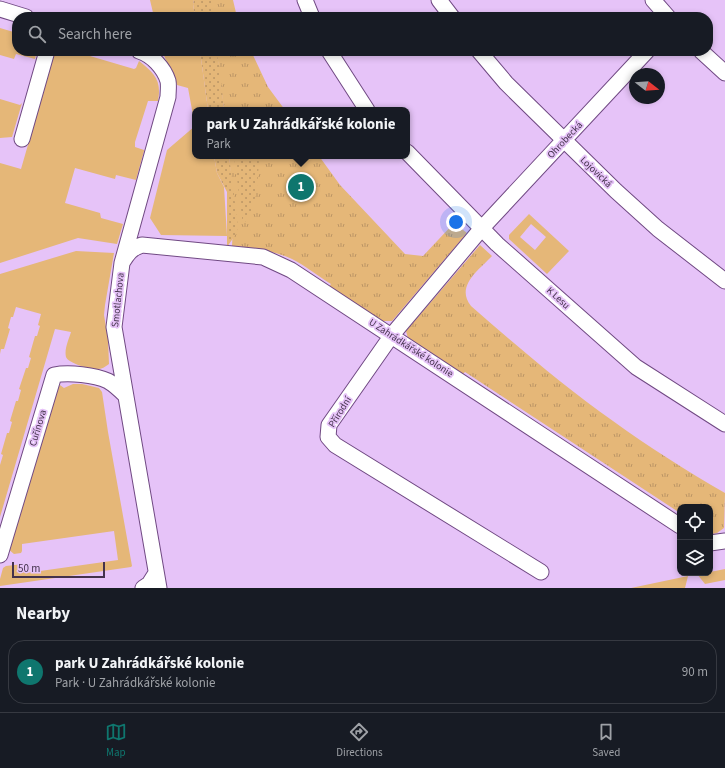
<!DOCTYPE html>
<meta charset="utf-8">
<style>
:root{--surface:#171b24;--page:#20242c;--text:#f1f3f6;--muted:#9ea1a6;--line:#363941;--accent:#0f766e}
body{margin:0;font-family:"Source Sans 3",sans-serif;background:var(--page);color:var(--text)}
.controls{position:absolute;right:12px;bottom:12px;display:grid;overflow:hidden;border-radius:8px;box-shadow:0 2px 6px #0003}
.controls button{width:36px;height:36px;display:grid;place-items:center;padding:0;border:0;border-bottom:1px solid var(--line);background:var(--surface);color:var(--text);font:20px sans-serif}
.compass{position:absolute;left:629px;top:68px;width:36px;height:36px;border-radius:50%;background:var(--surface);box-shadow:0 2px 6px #0003;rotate:107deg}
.scale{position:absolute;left:12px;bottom:10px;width:93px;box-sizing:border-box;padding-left:4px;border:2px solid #44324c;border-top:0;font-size:11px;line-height:14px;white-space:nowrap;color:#44324c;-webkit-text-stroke:3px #e6c3f8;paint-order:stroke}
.you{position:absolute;left:456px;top:222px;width:14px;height:14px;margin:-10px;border:3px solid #fff;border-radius:50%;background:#1a73e8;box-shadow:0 0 0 6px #1a73e833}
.badge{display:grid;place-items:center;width:26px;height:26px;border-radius:50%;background:var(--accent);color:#fff;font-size:13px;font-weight:700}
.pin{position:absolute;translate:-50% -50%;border:2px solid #fff;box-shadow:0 1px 4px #0006}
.popup{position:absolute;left:192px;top:107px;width:218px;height:52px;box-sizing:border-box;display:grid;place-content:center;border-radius:8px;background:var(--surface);filter:drop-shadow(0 1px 3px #0005);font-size:13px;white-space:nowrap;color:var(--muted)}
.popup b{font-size:15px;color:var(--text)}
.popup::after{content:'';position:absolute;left:50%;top:100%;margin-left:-8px;border:8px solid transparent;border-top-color:var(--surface)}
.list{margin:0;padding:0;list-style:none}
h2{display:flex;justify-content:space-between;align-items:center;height:52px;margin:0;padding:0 16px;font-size:17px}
h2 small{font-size:13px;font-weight:400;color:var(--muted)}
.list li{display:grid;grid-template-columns:26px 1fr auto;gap:12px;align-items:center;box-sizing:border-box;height:64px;margin:0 8px 8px;padding:0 8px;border:1px solid var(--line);border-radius:16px}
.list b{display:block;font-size:15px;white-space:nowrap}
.list p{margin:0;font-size:13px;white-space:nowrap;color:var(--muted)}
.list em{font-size:13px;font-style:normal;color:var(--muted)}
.icon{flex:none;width:22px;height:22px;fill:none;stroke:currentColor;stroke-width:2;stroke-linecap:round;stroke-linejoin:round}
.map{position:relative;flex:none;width:725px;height:588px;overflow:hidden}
.search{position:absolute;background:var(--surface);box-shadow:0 2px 6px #0003;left:12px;right:12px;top:12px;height:44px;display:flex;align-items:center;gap:10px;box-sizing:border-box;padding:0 14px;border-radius:16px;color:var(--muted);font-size:15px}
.sheet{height:124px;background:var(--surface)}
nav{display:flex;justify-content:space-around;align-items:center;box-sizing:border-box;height:56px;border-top:1px solid var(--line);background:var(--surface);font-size:11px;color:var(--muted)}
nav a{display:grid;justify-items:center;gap:2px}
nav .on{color:var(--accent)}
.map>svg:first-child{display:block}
.grass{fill:#e5b778;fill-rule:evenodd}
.park{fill:url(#park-tufts)}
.garden{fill:url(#garden-dots)}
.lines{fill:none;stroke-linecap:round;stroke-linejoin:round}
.minor-casing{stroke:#704983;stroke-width:17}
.minor{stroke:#fff;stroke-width:15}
.labels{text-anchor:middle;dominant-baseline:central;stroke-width:3.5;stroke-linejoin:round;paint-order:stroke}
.street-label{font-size:10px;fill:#44324c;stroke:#e6c3f8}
</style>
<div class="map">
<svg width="725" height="588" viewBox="0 0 725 588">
<defs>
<pattern id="park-tufts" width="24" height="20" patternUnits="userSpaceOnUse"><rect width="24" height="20" fill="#e5b778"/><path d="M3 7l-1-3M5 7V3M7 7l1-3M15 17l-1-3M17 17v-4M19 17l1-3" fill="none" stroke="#bb9565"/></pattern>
<pattern id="garden-dots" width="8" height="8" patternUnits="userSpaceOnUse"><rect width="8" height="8" fill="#e5b778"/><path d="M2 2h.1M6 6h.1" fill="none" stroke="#bb9565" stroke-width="1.8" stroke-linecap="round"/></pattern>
</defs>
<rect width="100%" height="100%" fill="#e6c3f8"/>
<!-- grass -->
<path class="grass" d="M150,0h44l-1,4 2,13h-41z
M0,28l17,5v18h20l-2,8 -19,-5 -2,5 -14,-4z
M55,51h18l61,18 2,-1 3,-7c15,12 23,19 19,40h-10l-13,41v5l9,3v1l-8,29 -20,-5 -1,4 -40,-11 -10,35 35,10 1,5 22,6 -6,20 -39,-6 -78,25v-100l21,6z
M162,51h38l8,59h-13v46h19l3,17 7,14 3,49 -66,-1 -11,-17 17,-68 28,-24 -7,-38 -11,-3z
M0,99l20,6 2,-2 -10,34 -12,1z
M529,214l40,37 -22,23 -38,-35v-4zM531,224l15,13 -11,13 -15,-13z
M76,251l38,2 -9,52 -1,10 4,24 1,25c-4,3 -7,5 -12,5 -6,1 -29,-6 -31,-12 -2,-8 3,-18 5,-25l-16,-3 -55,188v-52l3,-10 -2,-1 6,-21h2l3,-11 -2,-1 6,-20h2l3,-11 -2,-1 7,-21h2l3,-10 -2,-1 6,-21h2l3,-10 -2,-1 3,-11 -25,-7 -3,10h-2l-3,11 2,1 -6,20h-3l-1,5v-80z
M73,384h9l17,4 3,4 6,40 24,134 -1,1 -131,19v-7l3,-11 3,-2 17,-2 3,9 92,-13 -4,-29 -92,13v7l-1,2 -7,1 -6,-5 47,-160 5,-4 4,3z
M725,569v11l-20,4 -8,-10 13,-1v-1z
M688,576l-3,12h-54z"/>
<!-- park -->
<path class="park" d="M209,0h24l4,17h-32z
M215,51h36l17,36 17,23h-61l-6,-49z
M229,156h90l21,29 65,69 18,2 31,-33 13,10 -75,88h-10l-2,-2 -2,2 -50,-33 3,-4c-13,-8 -25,-18 -39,-25 -18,-8 -41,-12 -60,-13l2,-38z
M480,245l12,11c-13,14 -37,30 -21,50 46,40 92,80 142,115 36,26 74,50 112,72l-1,35 -7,5 -5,1 -2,-1v-26h-30v6l-215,-141 -3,3 -53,-33 -3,-11z"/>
<!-- garden -->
<path class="garden" d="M194,0h17v17h-16l-2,-13z
M200,51h16l4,18 4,41h-16z
M214,156h15l9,71 -2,7 -9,13v-55l-10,-19z
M234,156h25c-1,24 -1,48 -16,69z"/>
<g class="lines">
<defs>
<path id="minor" d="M305,0l7,17
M439,0l13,17
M653,0l15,17
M0,9l26,8
M139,51c13,4 25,17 29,30 1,5 0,11 0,16l-46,166 -8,64 45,261
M329,51l38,59
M479,51l27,32 110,108 42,38 67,52
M701,51l24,22
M22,139l25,-88
M407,152l90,92 139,123 89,57
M122,263c6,-10 10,-15 20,-18l121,12 28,13 389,256
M710,543l15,-2
M0,555l54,-180c15,-3 41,0 54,6 7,4 12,9 17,14
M541,572l-206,-127 -7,-8 1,-12 63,-90 90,-107 165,-177
M143,588l6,-4 7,-11"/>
</defs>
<!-- minor casing -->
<use href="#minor" class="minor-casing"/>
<!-- minor -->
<use href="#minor" class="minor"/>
</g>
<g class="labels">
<!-- street labels -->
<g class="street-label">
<text transform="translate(565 140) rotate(-47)">Ohrobecká</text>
<text transform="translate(596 172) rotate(44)">Lojovická</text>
<text transform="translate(558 298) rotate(42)">K Lesu</text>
<text transform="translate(118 300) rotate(-84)">Smotlachova</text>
<text transform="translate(411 348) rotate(33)">U Zahrádkářské kolonie</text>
<text transform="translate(340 412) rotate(-58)">Přírodní</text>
<text transform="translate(38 428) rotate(-73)">Cuřínova</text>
</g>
</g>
</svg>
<div class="controls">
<button><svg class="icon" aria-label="locate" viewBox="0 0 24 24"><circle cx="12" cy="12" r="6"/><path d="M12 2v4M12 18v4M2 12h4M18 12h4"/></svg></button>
<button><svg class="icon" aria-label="layers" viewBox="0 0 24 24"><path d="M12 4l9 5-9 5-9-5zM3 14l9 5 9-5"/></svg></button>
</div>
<svg class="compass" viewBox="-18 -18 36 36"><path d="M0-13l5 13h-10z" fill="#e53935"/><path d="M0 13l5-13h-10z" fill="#9ea1a6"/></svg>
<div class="scale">50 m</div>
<div class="you"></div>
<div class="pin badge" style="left:301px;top:187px">1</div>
<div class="popup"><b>park U Zahrádkářské kolonie</b>Park</div>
<div class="search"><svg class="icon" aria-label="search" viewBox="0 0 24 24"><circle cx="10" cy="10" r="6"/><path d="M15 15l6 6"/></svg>Search here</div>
</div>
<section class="sheet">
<h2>Nearby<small></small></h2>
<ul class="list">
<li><span class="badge">1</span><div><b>park U Zahrádkářské kolonie</b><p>Park · U Zahrádkářské kolonie</p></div><em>90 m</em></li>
</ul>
</section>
<nav>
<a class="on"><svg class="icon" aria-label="map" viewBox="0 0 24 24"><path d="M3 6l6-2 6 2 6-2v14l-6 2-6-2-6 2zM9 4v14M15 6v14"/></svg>Map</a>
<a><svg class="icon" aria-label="directions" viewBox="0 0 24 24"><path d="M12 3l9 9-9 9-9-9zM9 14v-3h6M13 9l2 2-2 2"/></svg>Directions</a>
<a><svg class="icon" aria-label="saved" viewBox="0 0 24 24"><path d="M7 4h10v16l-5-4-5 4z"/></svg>Saved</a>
</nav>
